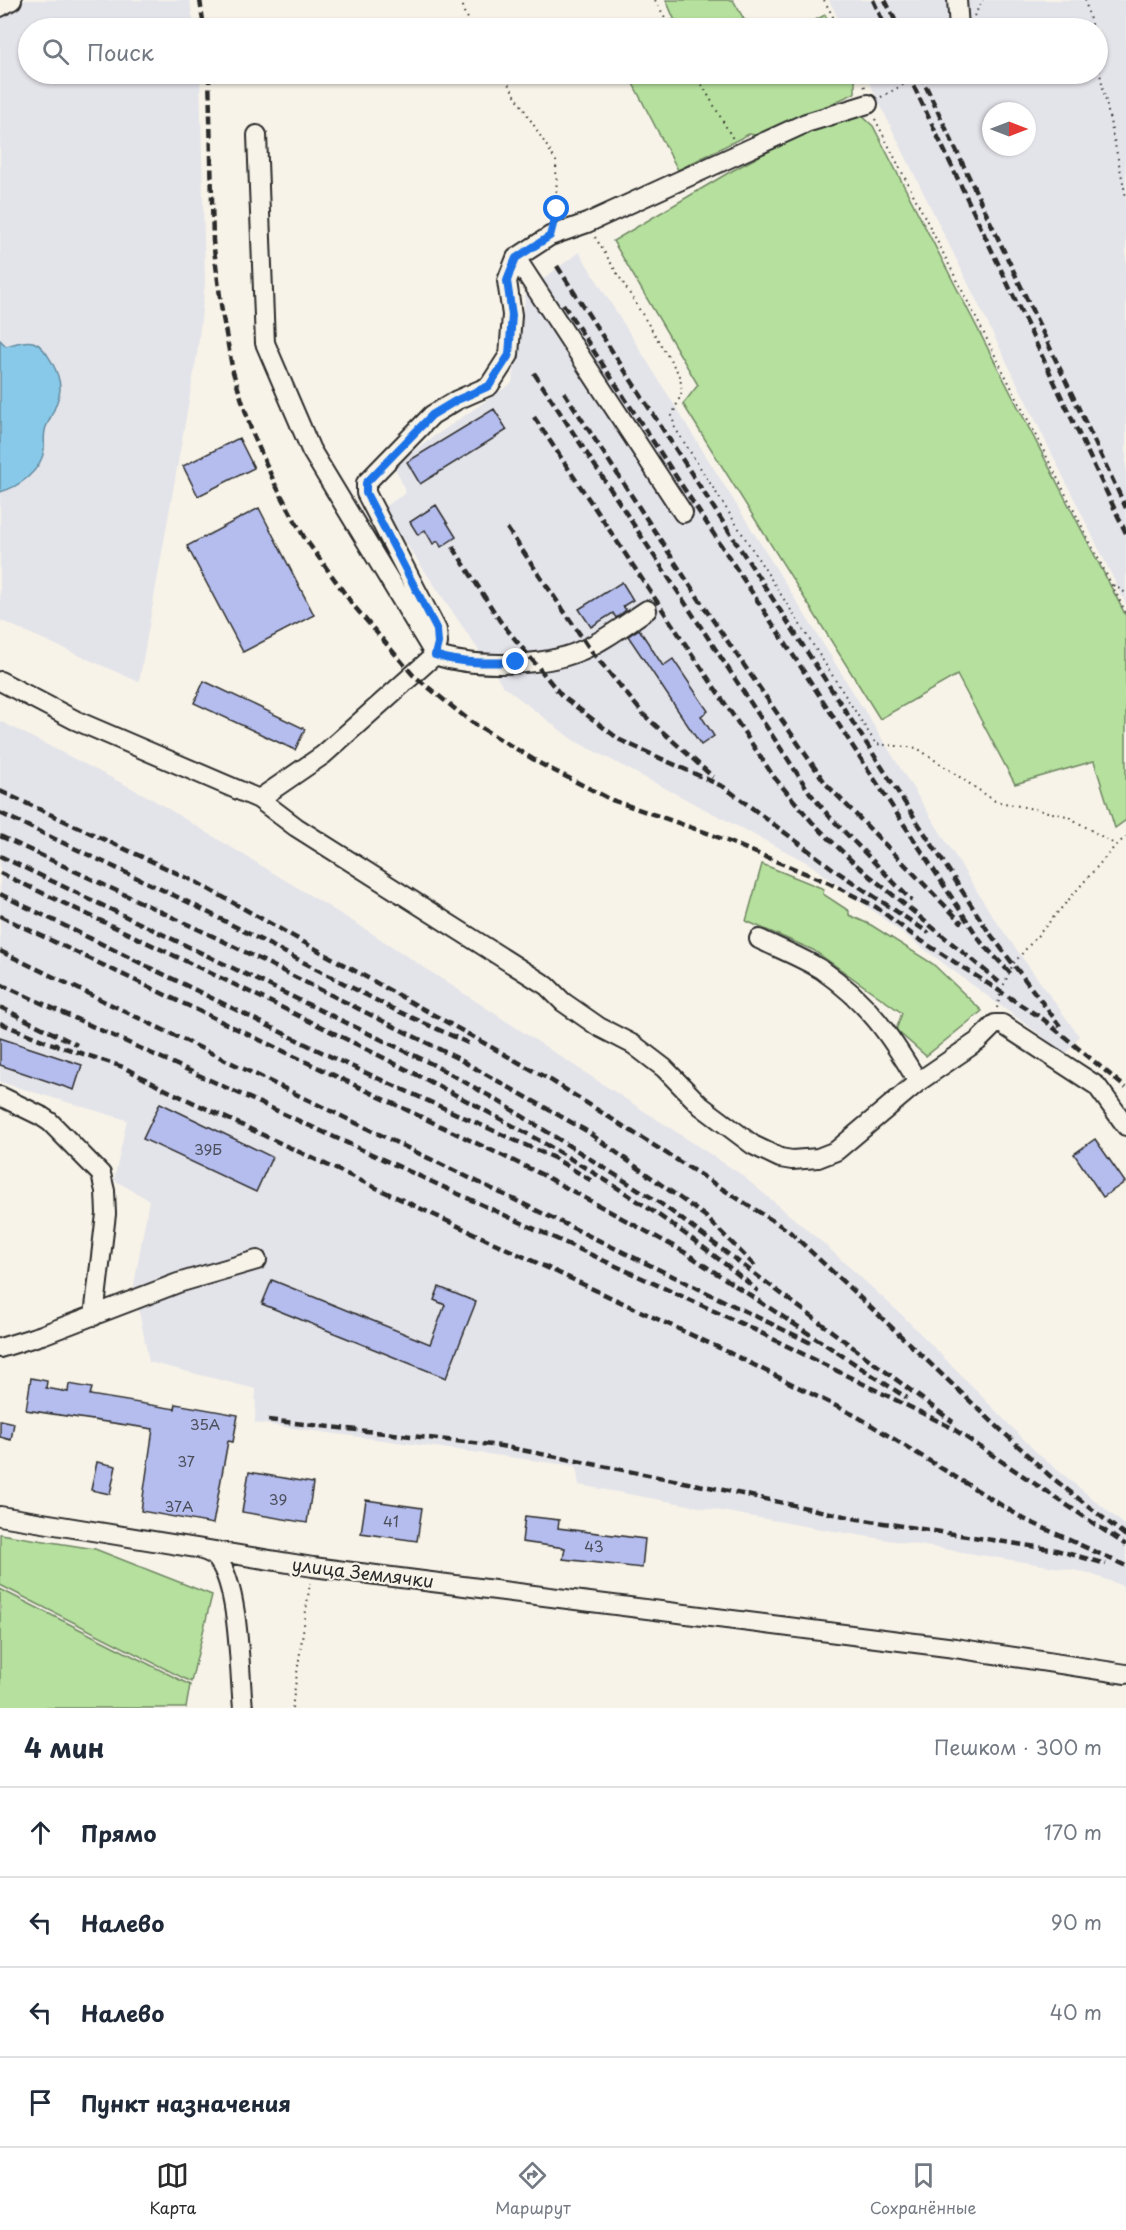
<!DOCTYPE html>
<html lang="ru">
<meta charset="utf-8">
<style>
:root{--surface:#fff;--page:#f2f2f3;--text:#1f2937;--muted:#747a83;--line:#e0e1e3;--accent:#2b2b2b}
body{margin:0;font-family:"Playpen Sans",sans-serif;background:var(--page);color:var(--text)}
.compass{position:absolute;left:982px;top:102px;width:54px;height:54px;border-radius:50%;background:var(--surface);box-shadow:0 2px 4px #0004;rotate:90deg}
.stop{position:absolute;width:18px;height:18px;margin:-14px;border:4px solid #1a73e8;border-radius:50%;background:#fff}
.stop.end{background:#1a73e8;border-color:#fff;box-shadow:0 2px 6px #0008}
.list{margin:0;padding:0;list-style:none}
h2{display:flex;justify-content:space-between;align-items:center;height:78px;margin:0;padding:0 24px;font-size:26px}
h2 small{font-size:20px;font-weight:400;color:var(--muted)}
.list li{display:grid;grid-template-columns:39px 1fr auto;gap:18px;align-items:center;box-sizing:border-box;height:90px;padding:0 24px;border-top:2px solid var(--line)}
.list b{display:block;font-size:22px;white-space:nowrap}
.list em{font-size:20px;font-style:normal;color:var(--muted)}
.icon{flex:none;width:33px;height:33px;fill:none;stroke:currentColor;stroke-width:2;stroke-linecap:round;stroke-linejoin:round}
.map{position:relative;flex:none;width:1126px;height:1708px;overflow:hidden}
.search{position:absolute;background:var(--surface);box-shadow:0 2px 4px #0004;left:18px;right:18px;top:18px;height:66px;display:flex;align-items:center;gap:15px;box-sizing:border-box;padding:0 21px;border-radius:33px;color:var(--muted);font-size:22px}
.sheet{height:438px;background:var(--surface)}
nav{display:flex;justify-content:space-around;align-items:center;box-sizing:border-box;height:84px;border-top:2px solid var(--line);background:var(--surface);font-size:16px;color:var(--muted)}
nav a{display:grid;justify-items:center;gap:3px}
nav .on{color:var(--accent)}
.map>svg:first-child{display:block}
.built{fill:#e3e3ea;fill-rule:evenodd}
.green{fill:#b5e09d;stroke:#708664;stroke-width:1.5}
.water{fill:#88c9e9;stroke:#638a9d;stroke-width:1.5}
.building{fill:#b4bdee;stroke:#2b2b2b;stroke-width:1.5}
.lines{fill:none;stroke-linecap:round;stroke-linejoin:round}
.minor-casing{stroke:#2b2b2b;stroke-width:22}
.path{stroke:#2b2b2b;stroke-width:2;stroke-dasharray:1.5 4.5;stroke-linecap:butt}
.minor{stroke:#f7f3e8;stroke-width:18}
.rail{stroke:#2b2b2b;stroke-width:4.5;stroke-dasharray:9 4.5;stroke-linecap:butt}
.route{stroke:#1a73e8;stroke-width:8}
.labels{text-anchor:middle;dominant-baseline:central;stroke-width:4.5;stroke-linejoin:round;paint-order:stroke}
.number-label{font-size:15px;fill:#4d505c}
.street-label{font-size:18px;fill:#2b2b2b;stroke:#f7f3e8}
</style>
<div class="map">
<svg width="1126" height="1708" viewBox="0 0 1126 1708">
<rect width="100%" height="100%" fill="#f7f3e8"/>
<filter id="ink" filterUnits="userSpaceOnUse"><feTurbulence type="fractalNoise" baseFrequency=".0167" numOctaves="2"/><feDisplacementMap in="SourceGraphic" scale="12" xChannelSelector="R" yChannelSelector="G"/><feConvolveMatrix kernelMatrix="1 2 1 2 8 2 1 2 1" color-interpolation-filters="sRGB"/></filter>
<g filter="url(#ink)">
<!-- built -->
<path class="built" d="M0,0h190l4,28h-166v46h172l5,209 -8,72 -58,327 -139,-62z
M829,0h297v604l-261,-530h233v-46h-255zM991,111h36v36h-36z
M579,252l414,665 86,119 -13,18 -258,-191 -235,-123 -70,-54 -121,-178 24,-15 -12,-29 118,-81 14,-91z
M0,721l147,75 215,131 377,246 84,70 81,74 134,137 88,72v61l-41,-15 -264,-43 -242,-44 -3,-19 -321,-43 1,-34 -107,-27 -15,-77 15,-85 -35,-20 13,-60 -127,-38z"/>
<!-- green -->
<path class="green" d="M666,0h67l16,28h-87l13,-7z
M825,15l8,13h-33z
M628,74h227v19l-94,43 -12,-2 -71,36z
M859,113l14,13 253,490v204l-11,8 -21,-67 -79,23 -58,-109 -77,44 -197,-315 15,-19 -85,-144 115,-68 65,-35z
M762,864l62,25 -1,5 26,17v4l22,10 62,39 49,47 -56,45 -30,-26 6,-17 -89,-63 -67,-29z
M0,1534l95,15 117,46 -21,87 -191,-97z
M0,1589l190,96 -4,23h-186z"/>
<!-- water -->
<path class="water" d="M0,340l6,6c8,-2 18,-6 27,-4 13,4 27,32 27,46 0,12 -9,28 -14,39 -3,8 -1,14 -2,23 -3,21 -25,37 -44,42z"/>
<!-- building -->
<path class="building" d="M494,409l13,21 -87,54 -13,-22z
M239,438l15,30 -56,28 -15,-30z
M436,505l20,32 -15,10 -3,-6 -5,3 -8,-14 -7,5 -8,-13z
M259,508l55,107 -71,37 -56,-106z
M622,582l11,18 -10,6 3,4 -10,8 -3,-5 -22,14 -12,-18z
M639,629l24,37 10,-7 35,52 -7,5 13,20 -13,9 -73,-109z
M204,681l101,48 -10,21 -101,-47z
M0,1038l82,27 -8,25 -74,-25z
M160,1103l112,54 -16,35 -113,-53z
M1095,1139l30,43 -22,15 -29,-43z
M272,1280l158,64 15,-39 -11,-5 5,-13 37,15 -30,76 -184,-74z
M31,1378l16,3 -1,7 22,4 1,-8 23,4 -2,7 85,14 1,-5 62,11 -5,27 -5,-1 -15,83 -72,-13 12,-82 -127,-19z
M0,1420l14,3 -3,17 -11,-3z
M97,1462l19,4 -6,28 -19,-4z
M249,1472l64,11 -6,40 -65,-11z
M366,1500l56,8 -5,33 -56,-8z
M525,1516l34,4 -1,8 87,11 -3,29 -79,-9 2,-11 -43,-6z"/>
<g class="lines">
<defs>
<path id="minor" d="M957,0l2,28
M0,7l12,-7
M257,135l8,208 46,107 124,205c38,13 108,12 145,-4 23,-9 47,-28 67,-41
M516,258l167,255
M0,681l75,39 184,79 37,28 251,159 16,16 36,25 35,18 30,23 37,38 52,39 27,13 12,2 26,-2 18,-7 82,-69 60,-41 17,-17h7l95,62 29,40
M259,799l64,-44 112,-100 3,-12 -1,-13 -71,-137v-10l66,-68 25,-15 32,-14 20,-31 3,-40 -5,-34 9,-23 34,-22 37,-13 219,-100 62,-19
M759,939c21,10 44,19 63,31 46,32 68,65 96,112
M0,1096l41,20 9,6 51,52 4,17 1,23 -12,102
M0,1348l42,-13 136,-52 79,-23
M0,1516l313,51 642,81 171,26
M202,1550c7,2 12,4 16,10 22,30 21,110 25,148"/>
</defs>
<!-- minor casing -->
<use href="#minor" class="minor-casing"/>
<!-- path -->
<path class="path" d="M462,0l2,12 10,16
M655,0l16,28
M824,0l15,28
M1085,0l7,28
M974,16l9,-16
M1098,64l28,133
M502,74l54,87 1,48 -2,8
M696,74l37,65
M862,74l3,14
M881,97l42,-23
M875,119l251,494
M595,237l85,139 2,16 -10,24 3,12 201,316 41,4 78,53 72,15 49,29 10,-8
M1113,585l13,8
M997,1008l4,-17 12,-27 103,-119
M292,1708l18,-125"/>
<!-- minor -->
<use href="#minor" class="minor"/>
<!-- rail -->
<path class="rail" d="M200,0l4,28
M873,0l13,28
M885,0l14,28
M209,74l4,167 9,71 11,60 19,60 23,52 29,53 49,68 60,70 57,46 71,43 71,36 98,34 119,49 47,24 38,29 129,83 83,69
M908,74l218,459
M920,74l206,434
M557,266l431,665 72,95
M563,304l418,638 31,33
M534,373l276,420 18,22 84,86
M564,392l144,221 118,171 136,139
M534,417l240,360 38,45 42,41 145,119
M507,528l85,124 53,64 68,61
M453,547l47,74 62,75 58,44 104,47 112,84 93,62
M0,791l196,91 356,199 237,150 261,245 76,60
M0,813l190,90 201,105 79,36
M0,836l221,104 234,117 130,73 120,86 51,51
M0,856l432,208 63,35 165,104 293,219
M0,873c121,57 241,114 360,173 140,70 278,143 398,245
M0,894l342,168 212,96 38,23
M0,916l541,258 143,78 223,146
M0,951l811,392
M0,984l749,343 203,101 174,117
M0,1007l77,38
M0,1023l47,19 76,25 37,20 568,265 130,65 166,102 102,47
M268,1420l233,26 213,42 144,31 198,31 50,14"/>
</g>
</g>
<g class="lines" filter="url(#ink)">
<!-- route -->
<path class="route" d="M516,662c-28,1 -54,2 -81,-7l3,-12 -1,-13 -71,-137v-10l66,-68 25,-15 32,-14 20,-31 3,-40 -5,-34 3,-9 6,-14 34,-22 7,-27"/>
</g>
<g class="labels">
<!-- number labels -->
<g class="number-label">
<text x="208" y="1148">39Б</text>
<text x="205" y="1423">35А</text>
<text x="186" y="1460">37</text>
<text x="278" y="1498">39</text>
<text x="179" y="1505">37А</text>
<text x="391" y="1520">41</text>
<text x="594" y="1545">43</text>
</g>
<!-- street labels -->
<g class="street-label">
<text transform="translate(363 1572) rotate(7)">улица Землячки</text>
</g>
</g>
</svg>
<svg class="compass" viewBox="-18 -18 36 36"><path d="M0-13l5 13h-10z" fill="#e53935"/><path d="M0 13l5-13h-10z" fill="#747a83"/></svg>
<div class="stop" style="left:557px;top:209px"></div>
<div class="stop end" style="left:516px;top:662px"></div>
<div class="search"><svg class="icon" aria-label="search" viewBox="0 0 24 24"><circle cx="10" cy="10" r="6"/><path d="M15 15l6 6"/></svg>Поиск</div>
</div>
<section class="sheet">
<h2>4 мин<small>Пешком · 300 m</small></h2>
<ul class="list">
<li><svg class="icon" aria-label="ahead" viewBox="0 0 24 24"><path d="M12 20V5M6 11l6-6 6 6"/></svg><div><b>Прямо</b></div><em>170 m</em></li>
<li><svg class="icon" aria-label="left" viewBox="0 0 24 24"><path d="M17 20v-9H6M10 6l-5 5 5 5"/></svg><div><b>Налево</b></div><em>90 m</em></li>
<li><svg class="icon" aria-label="left" viewBox="0 0 24 24"><path d="M17 20v-9H6M10 6l-5 5 5 5"/></svg><div><b>Налево</b></div><em>40 m</em></li>
<li><svg class="icon" aria-label="arrive" viewBox="0 0 24 24"><path d="M6 21V4h12l-3 4 3 4H6"/></svg><div><b>Пункт назначения</b></div></li>
</ul>
</section>
<nav>
<a class="on"><svg class="icon" aria-label="map" viewBox="0 0 24 24"><path d="M3 6l6-2 6 2 6-2v14l-6 2-6-2-6 2zM9 4v14M15 6v14"/></svg>Карта</a>
<a><svg class="icon" aria-label="directions" viewBox="0 0 24 24"><path d="M12 3l9 9-9 9-9-9zM9 14v-3h6M13 9l2 2-2 2"/></svg>Маршрут</a>
<a><svg class="icon" aria-label="saved" viewBox="0 0 24 24"><path d="M7 4h10v16l-5-4-5 4z"/></svg>Сохранённые</a>
</nav>
